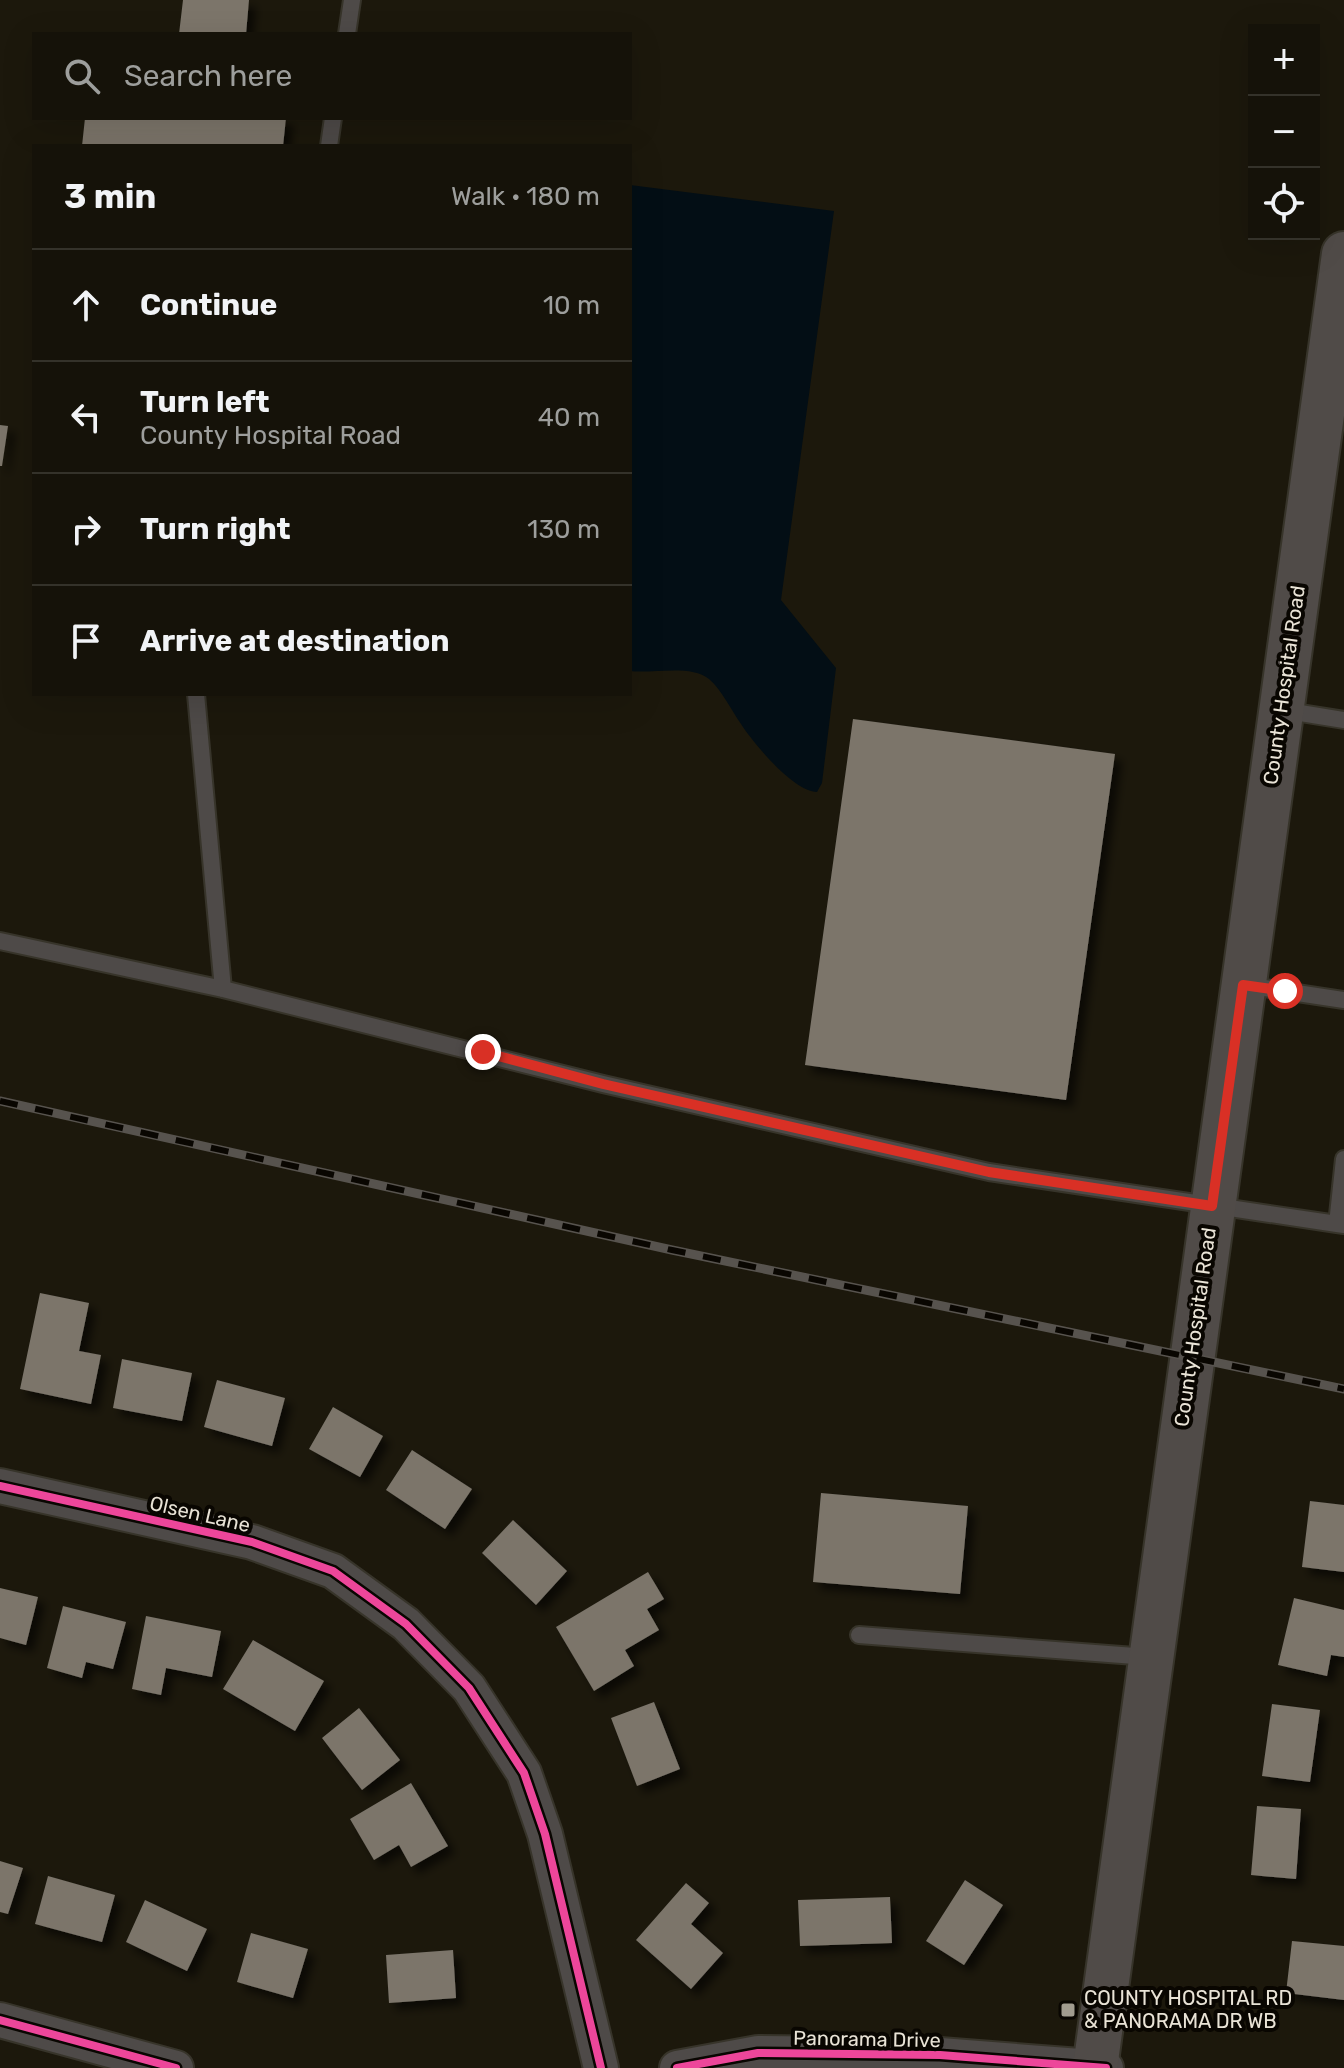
<!DOCTYPE html>
<meta charset="utf-8">
<style>
:root{--surface:#151209;--page:#222017;--text:#f1f3f6;--muted:#9d9e9c;--line:#34322a}
body{margin:0;font-family:Rubik,sans-serif;background:var(--page);color:var(--text)}
.controls{position:absolute;right:24px;top:24px;display:grid;overflow:hidden;border-radius:0px;box-shadow:0 8px 32px #0002}
.controls button{width:72px;height:72px;display:grid;place-items:center;padding:0;border:0;border-bottom:2px solid var(--line);background:var(--surface);color:var(--text);font:40px sans-serif}
.stop{position:absolute;width:24px;height:24px;margin:-18px;border:6px solid #d93025;border-radius:50%;background:#fff}
.stop.end{background:#d93025;border-color:#fff;box-shadow:0 2px 8px #0008}
.list{margin:0;padding:0;list-style:none}
h2{display:flex;justify-content:space-between;align-items:center;height:104px;margin:0;padding:0 32px;font-size:34px}
h2 small{font-size:26px;font-weight:400;color:var(--muted)}
.list li{display:grid;grid-template-columns:52px 1fr auto;gap:24px;align-items:center;box-sizing:border-box;height:112px;padding:0 32px;border-top:2px solid var(--line)}
.list b{display:block;font-size:30px;white-space:nowrap}
.list p{margin:0;font-size:26px;white-space:nowrap;color:var(--muted)}
.list em{font-size:26px;font-style:normal;color:var(--muted)}
.icon{flex:none;width:44px;height:44px;fill:none;stroke:currentColor;stroke-width:2;stroke-linecap:round;stroke-linejoin:round}
.map{position:relative;flex:none;width:1344px;height:2068px;overflow:hidden}
.search{position:absolute;background:var(--surface);box-shadow:0 8px 32px #0002;left:32px;top:32px;width:600px;height:88px;display:flex;align-items:center;gap:20px;box-sizing:border-box;padding:0 28px;border-radius:0px;color:var(--muted);font-size:30px}
.panel{position:absolute;background:var(--surface);box-shadow:0 8px 32px #0002;left:32px;top:144px;width:600px;height:552px;border-radius:0px}
.map>svg:first-child{display:block}
.water{fill:#030e15}
.building{fill:#7b756b;filter:url(#shadow)}
.lines{fill:none;stroke-linecap:round;stroke-linejoin:round}
.lane-casing{stroke:#37342a;stroke-width:20}
.street-casing{stroke:#37342a;stroke-width:38}
.secondary-casing{stroke:#37342a;stroke-width:48}
.lane{stroke:#4e4a48;stroke-width:16}
.street{stroke:#4e4a48;stroke-width:34}
.secondary{stroke:#504b48;stroke-width:44}
.rail-casing{stroke:#57534e;stroke-width:9}
.rail{stroke:#090601;stroke-width:6;stroke-dasharray:18;stroke-linecap:butt}
.cycleway-casing{stroke:#090601;stroke-width:13}
.cycleway{stroke:#ed469a;stroke-width:8}
.route{stroke:#d93025;stroke-width:10}
.poi-dot{fill:#a19c8f;stroke:#090601;stroke-width:3}
.labels{text-anchor:middle;dominant-baseline:central;stroke-width:8;stroke-linejoin:round;paint-order:stroke}
.street-label{font-size:20px;fill:#e9e3d6;stroke:#090601}
.poi-label{font-size:20px;fill:#e9e3d6;stroke:#090601;text-anchor:start}
</style>
<div class="map">
<svg width="1344" height="2068" viewBox="0 0 1344 2068">
<defs>
<filter id="shadow"><feDropShadow dx="7" dy="7" stdDeviation="4" flood-color="#0009"/></filter>
</defs>
<rect width="100%" height="100%" fill="#1c180c"/>
<!-- water -->
<path class="water" d="M630,185l204,26 -53,389 55,68 -14,115 -5,9c-23,0 -63,-48 -76,-68 -10,-14 -19,-34 -32,-45 -18,-15 -57,-5 -79,-8z"/>
<!-- building -->
<path class="building" d="M183,0h66l-3,34h-67z
M85,118h201l-3,28h-201z
M0,425l8,1 -6,40h-2z
M853,719l262,35 -49,346 -261,-35z
M40,1293l49,10 -10,48 22,4 -10,49 -71,-15z
M122,1359l70,14 -10,48 -69,-13z
M217,1380l68,18 -13,48 -68,-19z
M333,1407l50,29 -23,41 -51,-28z
M412,1450l60,39 -27,40 -59,-39z
M821,1493l147,13 -8,88 -147,-12z
M1310,1501l34,4v67l-42,-5z
M513,1520l54,51 -31,34 -54,-52z
M648,1572l16,27 -17,10 12,21 -34,20 9,16 -40,25 -38,-64z
M0,1588l38,9 -12,48 -26,-7z
M1294,1598l50,12v47l-13,-2 -4,21 -49,-11z
M63,1606l63,16 -13,47 -27,-7 -4,16 -35,-10z
M146,1616l75,15 -9,46 -46,-9 -5,27 -29,-6z
M253,1640l71,41 -29,50 -72,-42z
M654,1702l26,67 -43,17 -26,-68z
M1272,1704l48,6 -10,72 -48,-6z
M359,1708l41,52 -38,30 -40,-52z
M411,1783l37,63 -37,21 -12,-22 -25,15 -24,-41z
M1257,1806l44,3 -5,70 -45,-4z
M0,1861l23,7 -15,46 -8,-2z
M48,1876l67,19 -13,47 -67,-18z
M965,1880l38,25 -39,60 -38,-24z
M686,1883l23,20 -18,21 32,29 -32,36 -55,-49z
M890,1897l2,46 -92,3 -2,-46z
M145,1900l62,29 -20,42 -61,-29z
M251,1933l57,16 -15,49 -56,-16z
M1292,1941l52,5v54l-58,-7z
M453,1950l3,48 -67,5 -3,-48z"/>
<g class="lines">
<defs>
<path id="lane" d="M347,34l5,-34
M329,146l4,-28
M196,694l27,295
M1282,710l62,10
M0,941l223,48 380,95 386,88 348,52
M1244,985l100,15
M1344,1159l-7,65 7,1
M859,1635l289,22"/>
<path id="street" d="M0,1486l252,56 81,29 73,53 63,64 55,85 21,61 56,234
M0,2020l176,48
M677,2068l81,-15 182,2 166,13"/>
<path id="secondary" d="M1095,2068l249,-1814"/>
</defs>
<!-- lane casing -->
<use href="#lane" class="lane-casing"/>
<!-- street casing -->
<use href="#street" class="street-casing"/>
<!-- secondary casing -->
<use href="#secondary" class="secondary-casing"/>
<!-- lane -->
<use href="#lane" class="lane"/>
<!-- street -->
<use href="#street" class="street"/>
<!-- secondary -->
<use href="#secondary" class="secondary"/>
<defs>
<path id="rail" d="M0,1101l672,149 672,139"/>
</defs>
<!-- rail casing -->
<use href="#rail" class="rail-casing"/>
<!-- rail -->
<use href="#rail" class="rail"/>
<defs>
<path id="cycleway" d="M0,1486l252,56 81,29 73,53 63,64 55,85 21,61 56,234
M0,2020l176,48
M677,2068l81,-15 182,2 166,13"/>
</defs>
<!-- cycleway casing -->
<use href="#cycleway" class="cycleway-casing"/>
<!-- cycleway -->
<use href="#cycleway" class="cycleway"/>
</g>
<g class="lines">
<!-- route -->
<path class="route" d="M483,1052l120,32 386,88 223,34 31,-221 42,6"/>
</g>
<!-- markers -->
<rect class="poi-dot" x="1060" y="2002" width="16" height="16" rx="4"/>
<g class="labels">
<!-- street labels -->
<g class="street-label">
<text transform="translate(1284 685) rotate(-82)">County Hospital Road</text>
<text transform="translate(1195 1327) rotate(-82)">County Hospital Road</text>
<text transform="translate(200 1514) rotate(13)">Olsen Lane</text>
<text transform="translate(867 2039) rotate(1)">Panorama Drive</text>
</g>
<!-- poi labels -->
<g class="poi-label">
<text x="1084" y="1998">COUNTY HOSPITAL RD<tspan x="1084" dy="23">&amp; PANORAMA DR WB</tspan></text>
</g>
</g>
</svg>
<div class="controls">
<button>+</button>
<button>−</button>
<button><svg class="icon" aria-label="locate" viewBox="0 0 24 24"><circle cx="12" cy="12" r="6"/><path d="M12 2v4M12 18v4M2 12h4M18 12h4"/></svg></button>
</div>
<div class="stop" style="left:1285px;top:991px"></div>
<div class="stop end" style="left:483px;top:1052px"></div>
<div class="search"><svg class="icon" aria-label="search" viewBox="0 0 24 24"><circle cx="10" cy="10" r="6"/><path d="M15 15l6 6"/></svg>Search here</div>
<section class="panel">
<h2>3 min<small>Walk · 180 m</small></h2>
<ul class="list">
<li><svg class="icon" aria-label="ahead" viewBox="0 0 24 24"><path d="M12 20V5M6 11l6-6 6 6"/></svg><div><b>Continue</b></div><em>10 m</em></li>
<li><svg class="icon" aria-label="left" viewBox="0 0 24 24"><path d="M17 20v-9H6M10 6l-5 5 5 5"/></svg><div><b>Turn left</b><p>County Hospital Road</p></div><em>40 m</em></li>
<li><svg class="icon" aria-label="right" viewBox="0 0 24 24"><path d="M7 20v-9h11M14 6l5 5-5 5"/></svg><div><b>Turn right</b></div><em>130 m</em></li>
<li><svg class="icon" aria-label="arrive" viewBox="0 0 24 24"><path d="M6 21V4h12l-3 4 3 4H6"/></svg><div><b>Arrive at destination</b></div></li>
</ul>
</section>
</div>
